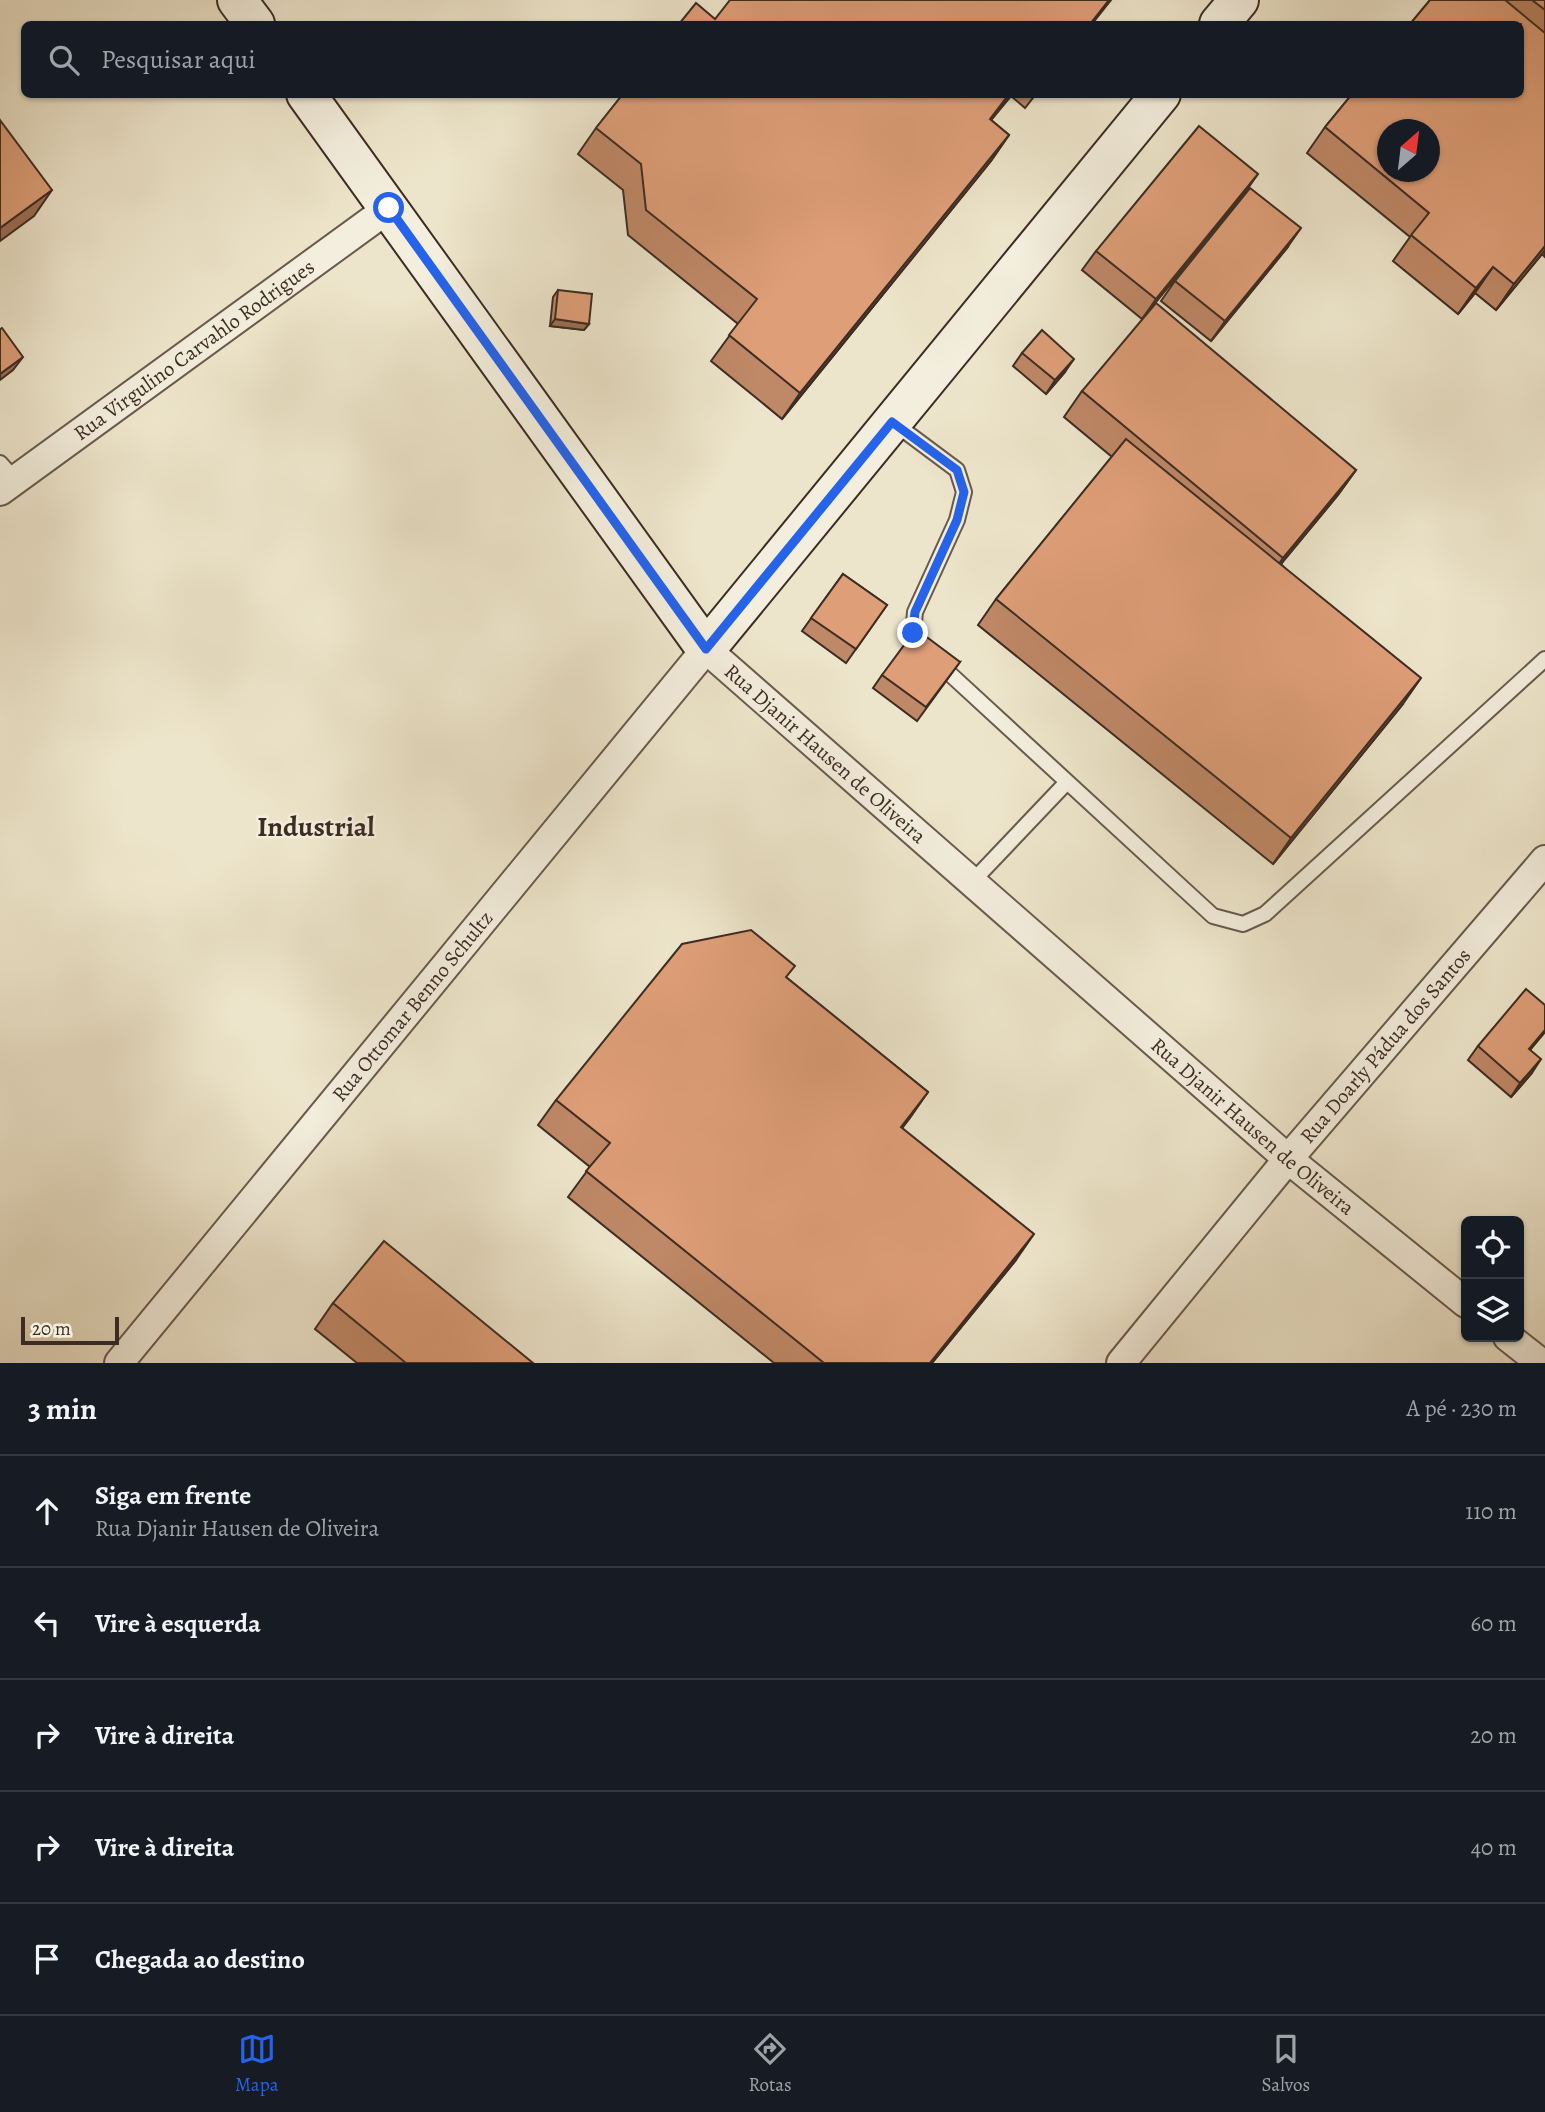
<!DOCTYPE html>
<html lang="pt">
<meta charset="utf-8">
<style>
:root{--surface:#171b24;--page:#242831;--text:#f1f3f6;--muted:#9ea1a6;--line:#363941;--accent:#2563eb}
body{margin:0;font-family:Alegreya,serif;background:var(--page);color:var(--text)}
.controls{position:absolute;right:21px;bottom:21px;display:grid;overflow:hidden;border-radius:10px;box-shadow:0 2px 5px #0004}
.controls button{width:63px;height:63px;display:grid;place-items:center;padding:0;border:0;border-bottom:2px solid var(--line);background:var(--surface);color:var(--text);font:35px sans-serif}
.compass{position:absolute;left:1377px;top:119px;width:63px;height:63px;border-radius:50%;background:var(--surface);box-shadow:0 2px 5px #0004;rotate:28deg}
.scale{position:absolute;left:21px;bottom:18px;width:98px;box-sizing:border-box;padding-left:7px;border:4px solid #3d2c23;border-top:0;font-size:19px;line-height:24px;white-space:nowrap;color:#3d2c23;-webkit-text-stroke:5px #f3eedd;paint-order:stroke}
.stop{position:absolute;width:21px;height:21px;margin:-16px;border:5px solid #2563eb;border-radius:50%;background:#fff}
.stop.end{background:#2563eb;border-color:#fff;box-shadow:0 2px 7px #0008}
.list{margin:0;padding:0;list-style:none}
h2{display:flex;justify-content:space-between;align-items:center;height:91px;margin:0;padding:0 28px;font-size:30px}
h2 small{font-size:23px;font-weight:400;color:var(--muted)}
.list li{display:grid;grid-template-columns:46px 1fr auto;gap:21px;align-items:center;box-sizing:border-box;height:112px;padding:0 28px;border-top:2px solid var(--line)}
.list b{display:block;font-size:26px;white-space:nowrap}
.list p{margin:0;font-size:23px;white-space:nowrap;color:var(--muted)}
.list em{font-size:23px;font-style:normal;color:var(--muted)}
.icon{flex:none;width:38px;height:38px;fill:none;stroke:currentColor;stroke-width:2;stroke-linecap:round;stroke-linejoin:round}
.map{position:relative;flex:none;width:1545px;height:1363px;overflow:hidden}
.search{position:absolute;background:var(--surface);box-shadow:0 2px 5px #0004;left:21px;right:21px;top:21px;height:77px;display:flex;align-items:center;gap:18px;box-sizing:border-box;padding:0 24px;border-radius:10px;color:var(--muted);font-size:26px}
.sheet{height:651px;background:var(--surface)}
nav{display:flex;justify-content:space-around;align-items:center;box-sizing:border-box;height:98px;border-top:2px solid var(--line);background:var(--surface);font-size:19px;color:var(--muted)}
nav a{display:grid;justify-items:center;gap:4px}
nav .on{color:var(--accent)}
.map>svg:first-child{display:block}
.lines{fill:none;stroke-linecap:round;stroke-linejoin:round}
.lane-casing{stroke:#695a4d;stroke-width:18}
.street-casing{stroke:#695a4d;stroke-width:32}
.secondary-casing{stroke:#3d2c23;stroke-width:42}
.lane{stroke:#f3eedd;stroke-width:14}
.street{stroke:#f3eedd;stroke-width:28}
.secondary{stroke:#f3eedd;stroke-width:38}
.wall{fill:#bf8867;stroke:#3d2c23;stroke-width:2}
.shaded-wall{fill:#9b6f54;stroke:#3d2c23;stroke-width:2}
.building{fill:#de9e78;stroke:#3d2c23;stroke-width:2;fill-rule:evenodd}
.route{stroke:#2563eb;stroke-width:9}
.labels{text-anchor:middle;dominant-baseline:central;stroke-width:5;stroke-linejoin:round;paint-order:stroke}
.street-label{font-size:21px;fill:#3d2c23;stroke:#f3eedd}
.district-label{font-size:28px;font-weight:bold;fill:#3d2c23;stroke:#f3eedd}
</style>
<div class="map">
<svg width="1545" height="1363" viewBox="0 0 1545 1363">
<rect width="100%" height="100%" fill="#ede5cb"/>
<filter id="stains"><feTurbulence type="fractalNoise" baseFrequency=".00286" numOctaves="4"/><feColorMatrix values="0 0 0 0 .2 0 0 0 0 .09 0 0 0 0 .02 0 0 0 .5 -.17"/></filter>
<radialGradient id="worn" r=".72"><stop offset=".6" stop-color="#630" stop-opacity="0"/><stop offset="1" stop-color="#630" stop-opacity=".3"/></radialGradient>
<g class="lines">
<defs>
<path id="lane" d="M894,423l63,47 7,22 -7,28 -42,92 -2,21 11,14
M0,463l15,17
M937,662l276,254 30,8 22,-10 280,-255
M972,882l95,-100"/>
<g id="street">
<path id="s1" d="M0,491l389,-283"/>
<path d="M1508,1337l33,26"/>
<path id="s2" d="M119,1363l587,-714 582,510 178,144"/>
<path id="s3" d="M1121,1363l167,-204 257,-299"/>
</g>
<path id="secondary" d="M237,0l18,24
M1219,24l20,-24
M306,94l400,555 455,-555"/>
</defs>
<!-- lane casing -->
<use href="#lane" class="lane-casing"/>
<!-- street casing -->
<use href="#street" class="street-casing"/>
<!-- secondary casing -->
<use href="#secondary" class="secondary-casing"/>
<!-- lane -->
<use href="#lane" class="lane"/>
<!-- street -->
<use href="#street" class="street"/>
<!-- secondary -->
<use href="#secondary" class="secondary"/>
</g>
<!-- wall -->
<path class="wall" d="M1430,0h115v257l-3,-3 -46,56 -21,-17 -17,21 -65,-53 17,-24 -103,-84 18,-26z
M623,94h413l-11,14 -14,-12 -20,24 18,15 -18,26 -209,258 -71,-58 27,-37 -110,-89 -5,-45 -45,-36 18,-26z
M1244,194l-102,125 -60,-49 14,-19z
M1287,248l-76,93 -50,-40 14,-20z
M558,290l31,34 -5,6 -34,-4 3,-29z
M1022,353l43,19 -19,22 -33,-28z
M1082,391l274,79 -18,25 -57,69 122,140 -130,160 -295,-239 18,-26 116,-142 -48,-40z
M843,574l44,31 -41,58 -44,-32z
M960,662l-43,59 -44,-33 9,-13z
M787,978l141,114 -26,36 114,132 -84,103h-158l-206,-166 22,-30 -52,-42 18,-25z
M1545,1005v27l-15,18 2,23 -21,24 -43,-37 10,-14z
M333,1303l200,60h-176l-42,-34z"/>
<!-- shaded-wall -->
<path class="shaded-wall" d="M1109,0h2l-19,24h-2z
M1009,94h3l-41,51 19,-26z
M1009,135l-18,26 -209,258 18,-26z
M1258,174l-14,20 -102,125 14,-20z
M52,190l-18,26 -34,25v-13z
M1301,228l-14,20 -76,93 14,-20z
M1545,246v4l-3,4 -46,56 18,-26z
M1493,267l-18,26 -17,21 18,-26z
M555,319l34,5 -5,6 -34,-4z
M23,357l-10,13 -13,10v-6z
M1074,359l-9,13 -19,22 9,-14z
M1356,470l-18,25 -73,88 18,-25z
M1421,678l-18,26 -130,160 18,-26z
M1545,1030v2l-26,30 10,-13z
M1541,1059l-9,14 -21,24 9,-14z
M928,1092l-18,26 -27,35 18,-26z
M1034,1234l-18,26 -84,103h-2z"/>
<!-- building -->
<path class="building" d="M730,0h379l-19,24h-411l17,-21 19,16z
M1430,0h75l40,33v213l-31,38 -21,-17 -17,21 -65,-53 18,-22 -104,-86 27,-33h169v-70h-111zM1388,130h42v42h-42z
M1532,0h13v10z
M623,94h386l-19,25 19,16 -209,258 -71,-58 28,-36 -111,-89 -5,-46 -45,-36z
M0,120l52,70 -52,38z
M1199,126l59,48 -102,125 -60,-48z
M1250,188l51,40 -76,93 -50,-40z
M558,290l34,4 -3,30 -34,-5z
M1156,303l200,167 -73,88 -201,-167z
M2,328l21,29 -23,17v-45z
M1042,330l32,29 -19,21 -33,-27z
M1126,439l295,239 -130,160 -295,-239z
M843,574l44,31 -31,44 -45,-31z
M916,629l44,33 -34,45 -44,-32z
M751,930l44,36 -9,11 142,115 -27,35 133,107 -104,129h-106l-238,-192 24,-28 -54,-43 126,-156z
M1526,989l19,16v25l-16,19 12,10 -21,24 -42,-37z
M384,1241l149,122h-127l-73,-60z"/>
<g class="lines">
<!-- route -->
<path class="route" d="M389,208l317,441 186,-227 65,48 7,22 -7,28 -42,92 -2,21"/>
</g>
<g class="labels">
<!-- street labels -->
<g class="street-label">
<text stroke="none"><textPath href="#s1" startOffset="240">Rua Virgulino Carvahlo Rodrigues</textPath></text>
<text stroke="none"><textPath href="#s2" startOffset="1083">Rua Djanir Hausen de Oliveira</textPath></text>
<text stroke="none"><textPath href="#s2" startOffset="462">Rua Ottomar Benno Schultz</textPath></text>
<text stroke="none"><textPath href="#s3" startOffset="413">Rua Doarly Pádua dos Santos</textPath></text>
<text stroke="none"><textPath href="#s2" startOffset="1650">Rua Djanir Hausen de Oliveira</textPath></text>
</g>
<!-- district labels -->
<g class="district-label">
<text x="316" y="827">Industrial</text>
</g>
</g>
<rect width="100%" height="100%" filter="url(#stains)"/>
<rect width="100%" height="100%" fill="url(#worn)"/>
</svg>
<div class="controls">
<button><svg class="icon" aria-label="locate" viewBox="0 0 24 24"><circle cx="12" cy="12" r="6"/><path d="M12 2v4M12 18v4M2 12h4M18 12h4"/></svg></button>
<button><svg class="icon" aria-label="layers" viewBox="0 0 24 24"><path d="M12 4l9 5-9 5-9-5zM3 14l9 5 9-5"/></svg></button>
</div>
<svg class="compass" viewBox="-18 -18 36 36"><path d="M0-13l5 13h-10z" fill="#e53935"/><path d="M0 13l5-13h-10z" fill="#9ea1a6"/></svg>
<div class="scale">20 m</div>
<div class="stop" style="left:389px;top:208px"></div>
<div class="stop end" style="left:913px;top:633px"></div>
<div class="search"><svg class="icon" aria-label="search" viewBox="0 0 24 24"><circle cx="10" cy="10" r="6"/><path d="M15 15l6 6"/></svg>Pesquisar aqui</div>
</div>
<section class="sheet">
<h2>3 min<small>A pé · 230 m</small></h2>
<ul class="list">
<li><svg class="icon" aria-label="ahead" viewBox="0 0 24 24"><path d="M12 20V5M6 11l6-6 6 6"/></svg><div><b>Siga em frente</b><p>Rua Djanir Hausen de Oliveira</p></div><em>110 m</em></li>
<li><svg class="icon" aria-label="left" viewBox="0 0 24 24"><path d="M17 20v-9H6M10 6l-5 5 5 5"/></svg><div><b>Vire à esquerda</b></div><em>60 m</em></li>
<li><svg class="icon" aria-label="right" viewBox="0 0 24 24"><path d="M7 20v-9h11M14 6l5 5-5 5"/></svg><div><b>Vire à direita</b></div><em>20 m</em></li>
<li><svg class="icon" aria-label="right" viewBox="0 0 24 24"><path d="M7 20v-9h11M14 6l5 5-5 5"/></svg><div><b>Vire à direita</b></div><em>40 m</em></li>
<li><svg class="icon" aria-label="arrive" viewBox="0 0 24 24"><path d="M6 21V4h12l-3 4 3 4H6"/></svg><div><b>Chegada ao destino</b></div></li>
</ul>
</section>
<nav>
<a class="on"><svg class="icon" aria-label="map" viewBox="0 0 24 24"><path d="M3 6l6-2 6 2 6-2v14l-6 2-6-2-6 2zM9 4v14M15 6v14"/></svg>Mapa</a>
<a><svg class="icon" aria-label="directions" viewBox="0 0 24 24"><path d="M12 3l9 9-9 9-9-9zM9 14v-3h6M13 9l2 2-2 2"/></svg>Rotas</a>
<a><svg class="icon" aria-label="saved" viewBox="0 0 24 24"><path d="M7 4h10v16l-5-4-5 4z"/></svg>Salvos</a>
</nav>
